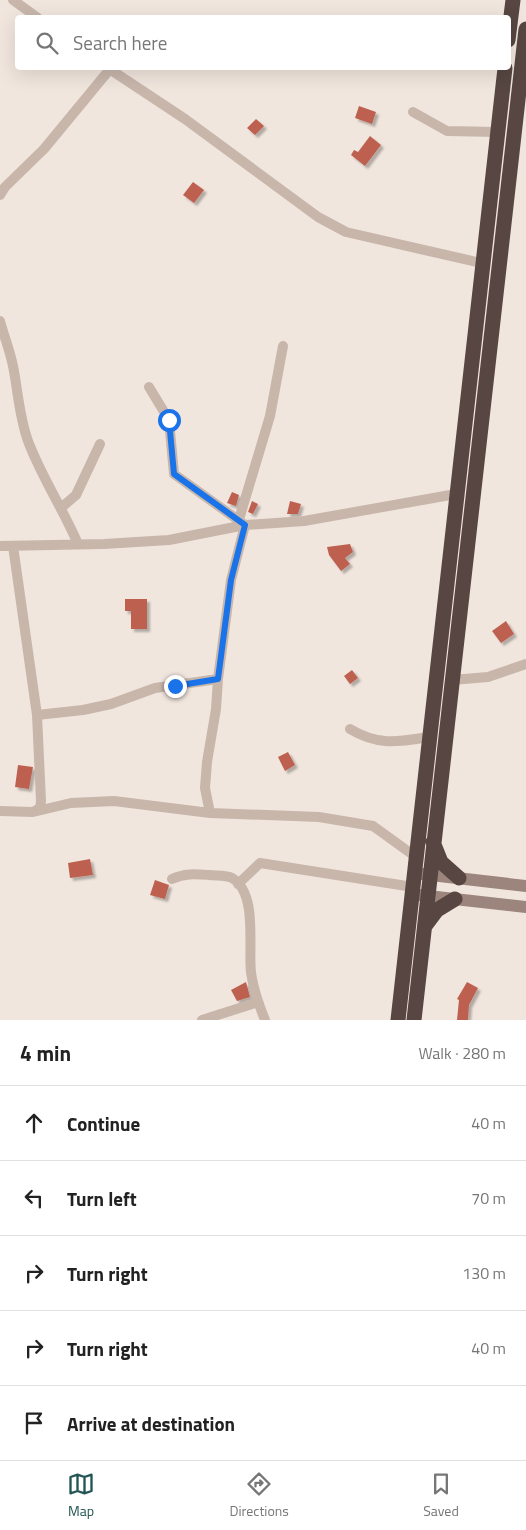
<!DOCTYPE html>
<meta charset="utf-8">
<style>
:root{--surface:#fff;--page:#f6f6f6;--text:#222;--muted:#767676;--line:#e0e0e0;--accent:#225554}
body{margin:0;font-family:"Titillium Web",sans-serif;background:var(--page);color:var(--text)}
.stop{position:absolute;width:15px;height:15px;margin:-11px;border:4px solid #1a73e8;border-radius:50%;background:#fff}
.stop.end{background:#1a73e8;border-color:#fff;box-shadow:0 1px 5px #0008}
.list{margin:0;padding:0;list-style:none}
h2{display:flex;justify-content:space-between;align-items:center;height:65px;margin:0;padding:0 20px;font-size:21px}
h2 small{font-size:16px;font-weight:400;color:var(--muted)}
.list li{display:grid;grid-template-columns:32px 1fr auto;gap:15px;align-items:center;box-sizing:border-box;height:75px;padding:0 20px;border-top:1px solid var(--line)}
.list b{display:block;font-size:19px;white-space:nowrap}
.list em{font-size:16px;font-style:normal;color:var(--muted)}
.icon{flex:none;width:28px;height:28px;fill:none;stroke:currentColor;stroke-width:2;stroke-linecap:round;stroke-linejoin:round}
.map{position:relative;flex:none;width:526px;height:1020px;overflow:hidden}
.search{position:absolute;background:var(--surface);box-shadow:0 5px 20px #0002;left:15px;right:15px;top:15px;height:55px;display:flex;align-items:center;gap:12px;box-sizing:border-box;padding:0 18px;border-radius:5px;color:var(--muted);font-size:19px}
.sheet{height:440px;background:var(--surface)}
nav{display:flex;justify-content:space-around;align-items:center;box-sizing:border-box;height:70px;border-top:1px solid var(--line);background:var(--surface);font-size:14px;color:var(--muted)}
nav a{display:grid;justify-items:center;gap:2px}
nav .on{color:var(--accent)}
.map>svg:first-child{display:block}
.building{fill:#bd6150;filter:url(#shadow)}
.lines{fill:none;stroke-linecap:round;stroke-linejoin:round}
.street{stroke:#c8b6ab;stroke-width:10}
.secondary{stroke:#9c857c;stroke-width:12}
.highway{stroke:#574641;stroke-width:15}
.route{stroke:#1a73e8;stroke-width:6}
</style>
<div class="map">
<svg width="526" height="1020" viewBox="0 0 526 1020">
<defs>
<filter id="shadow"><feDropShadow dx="3" dy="3" stdDeviation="1" flood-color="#0004"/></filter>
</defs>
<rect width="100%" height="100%" fill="#f1e6de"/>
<!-- building -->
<path class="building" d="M359,106l17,6 -4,12 -17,-6z
M256,119l8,7 -9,9 -8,-7z
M370,136l11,9 -16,21 -14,-11 3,-5 4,2z
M193,182l11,8 -10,13 -11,-8z
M232,492l7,3 -3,11 -9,-3z
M252,501l6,3 -5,10 -5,-2z
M290,501l11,3 -3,10h-11z
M350,544l3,8 -8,6 5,6 -9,7 -12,-16 -2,-8z
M125,599h22v30h-16v-18h-6z
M506,621l8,13 -13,9 -9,-12z
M352,670l6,8 -8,6 -6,-8z
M288,752l7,13 -10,6 -7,-14z
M18,765l15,2 -4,22 -14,-2z
M90,859l3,16 -23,3 -2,-15z
M155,880l14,5 -4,14 -15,-4z
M246,982l4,15 -13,4 -6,-11z
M467,982l11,6 -9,17 -1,15h-11l2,-20 -2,-1z"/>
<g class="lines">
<!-- street -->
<path class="street" d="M13,0l25,18
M108,68l77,51 133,98 28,15 135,31
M413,112l34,19 50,1
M0,195l5,-8 39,-38 66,-80
M0,321c4,15 10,30 13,45 5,25 6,50 15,75 13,35 35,68 50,103
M149,387l20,33 5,54 71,51 -14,55 -13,99 -2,30 -9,53 -2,26 5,25
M62,507l14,-12 24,-51
M237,526l33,-110 13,-70
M0,546l104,-2 65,-4 76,-15 59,-4 152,-27
M452,680l36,-3 38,-13
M37,715l46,-5 28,-6 44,-16 63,-9
M350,729c28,17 48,13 79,8
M0,811l33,1 7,-4 1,-7 -4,-86 -24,-169
M33,812l38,-9 43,-2 96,12 109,4 54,9 43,31
M172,879c13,-6 23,-5 37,-4 7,1 17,0 23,3 26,15 16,69 19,94 2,17 8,33 14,48
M238,884l22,-21 153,24
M202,1020l56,-18"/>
<!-- secondary -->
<path class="secondary" d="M422,874l104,12
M419,895l107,12"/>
<!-- highway -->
<path class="highway" d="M508,40l5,-40
M433,842l8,20 18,16
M425,926l12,-16 18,-11
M398,1020l107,-952
M414,1020l112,-991"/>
</g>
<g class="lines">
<!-- route -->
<path class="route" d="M169,420l5,54 71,51 -14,55 -13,99 -43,7"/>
</g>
</svg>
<div class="stop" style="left:169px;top:420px"></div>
<div class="stop end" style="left:175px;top:686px"></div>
<div class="search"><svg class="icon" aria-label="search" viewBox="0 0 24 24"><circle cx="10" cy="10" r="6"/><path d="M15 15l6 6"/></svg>Search here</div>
</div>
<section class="sheet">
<h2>4 min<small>Walk · 280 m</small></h2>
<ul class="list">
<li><svg class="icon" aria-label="ahead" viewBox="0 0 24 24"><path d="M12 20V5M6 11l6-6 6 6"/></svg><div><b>Continue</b></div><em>40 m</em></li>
<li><svg class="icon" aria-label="left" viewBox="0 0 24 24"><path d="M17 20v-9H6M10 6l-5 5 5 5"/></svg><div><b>Turn left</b></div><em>70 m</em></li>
<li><svg class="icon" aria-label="right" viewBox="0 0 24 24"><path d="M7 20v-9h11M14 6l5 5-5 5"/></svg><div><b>Turn right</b></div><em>130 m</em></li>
<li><svg class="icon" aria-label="right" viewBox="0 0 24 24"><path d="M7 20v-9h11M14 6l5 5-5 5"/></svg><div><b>Turn right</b></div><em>40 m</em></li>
<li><svg class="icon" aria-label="arrive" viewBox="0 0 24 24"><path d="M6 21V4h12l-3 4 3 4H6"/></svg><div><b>Arrive at destination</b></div></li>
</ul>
</section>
<nav>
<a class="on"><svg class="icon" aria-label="map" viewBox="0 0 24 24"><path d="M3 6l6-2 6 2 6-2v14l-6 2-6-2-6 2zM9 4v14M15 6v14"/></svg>Map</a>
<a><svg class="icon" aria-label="directions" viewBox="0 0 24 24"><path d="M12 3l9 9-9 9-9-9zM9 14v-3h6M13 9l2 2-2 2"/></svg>Directions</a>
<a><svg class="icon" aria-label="saved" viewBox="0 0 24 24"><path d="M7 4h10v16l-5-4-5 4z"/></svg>Saved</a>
</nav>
